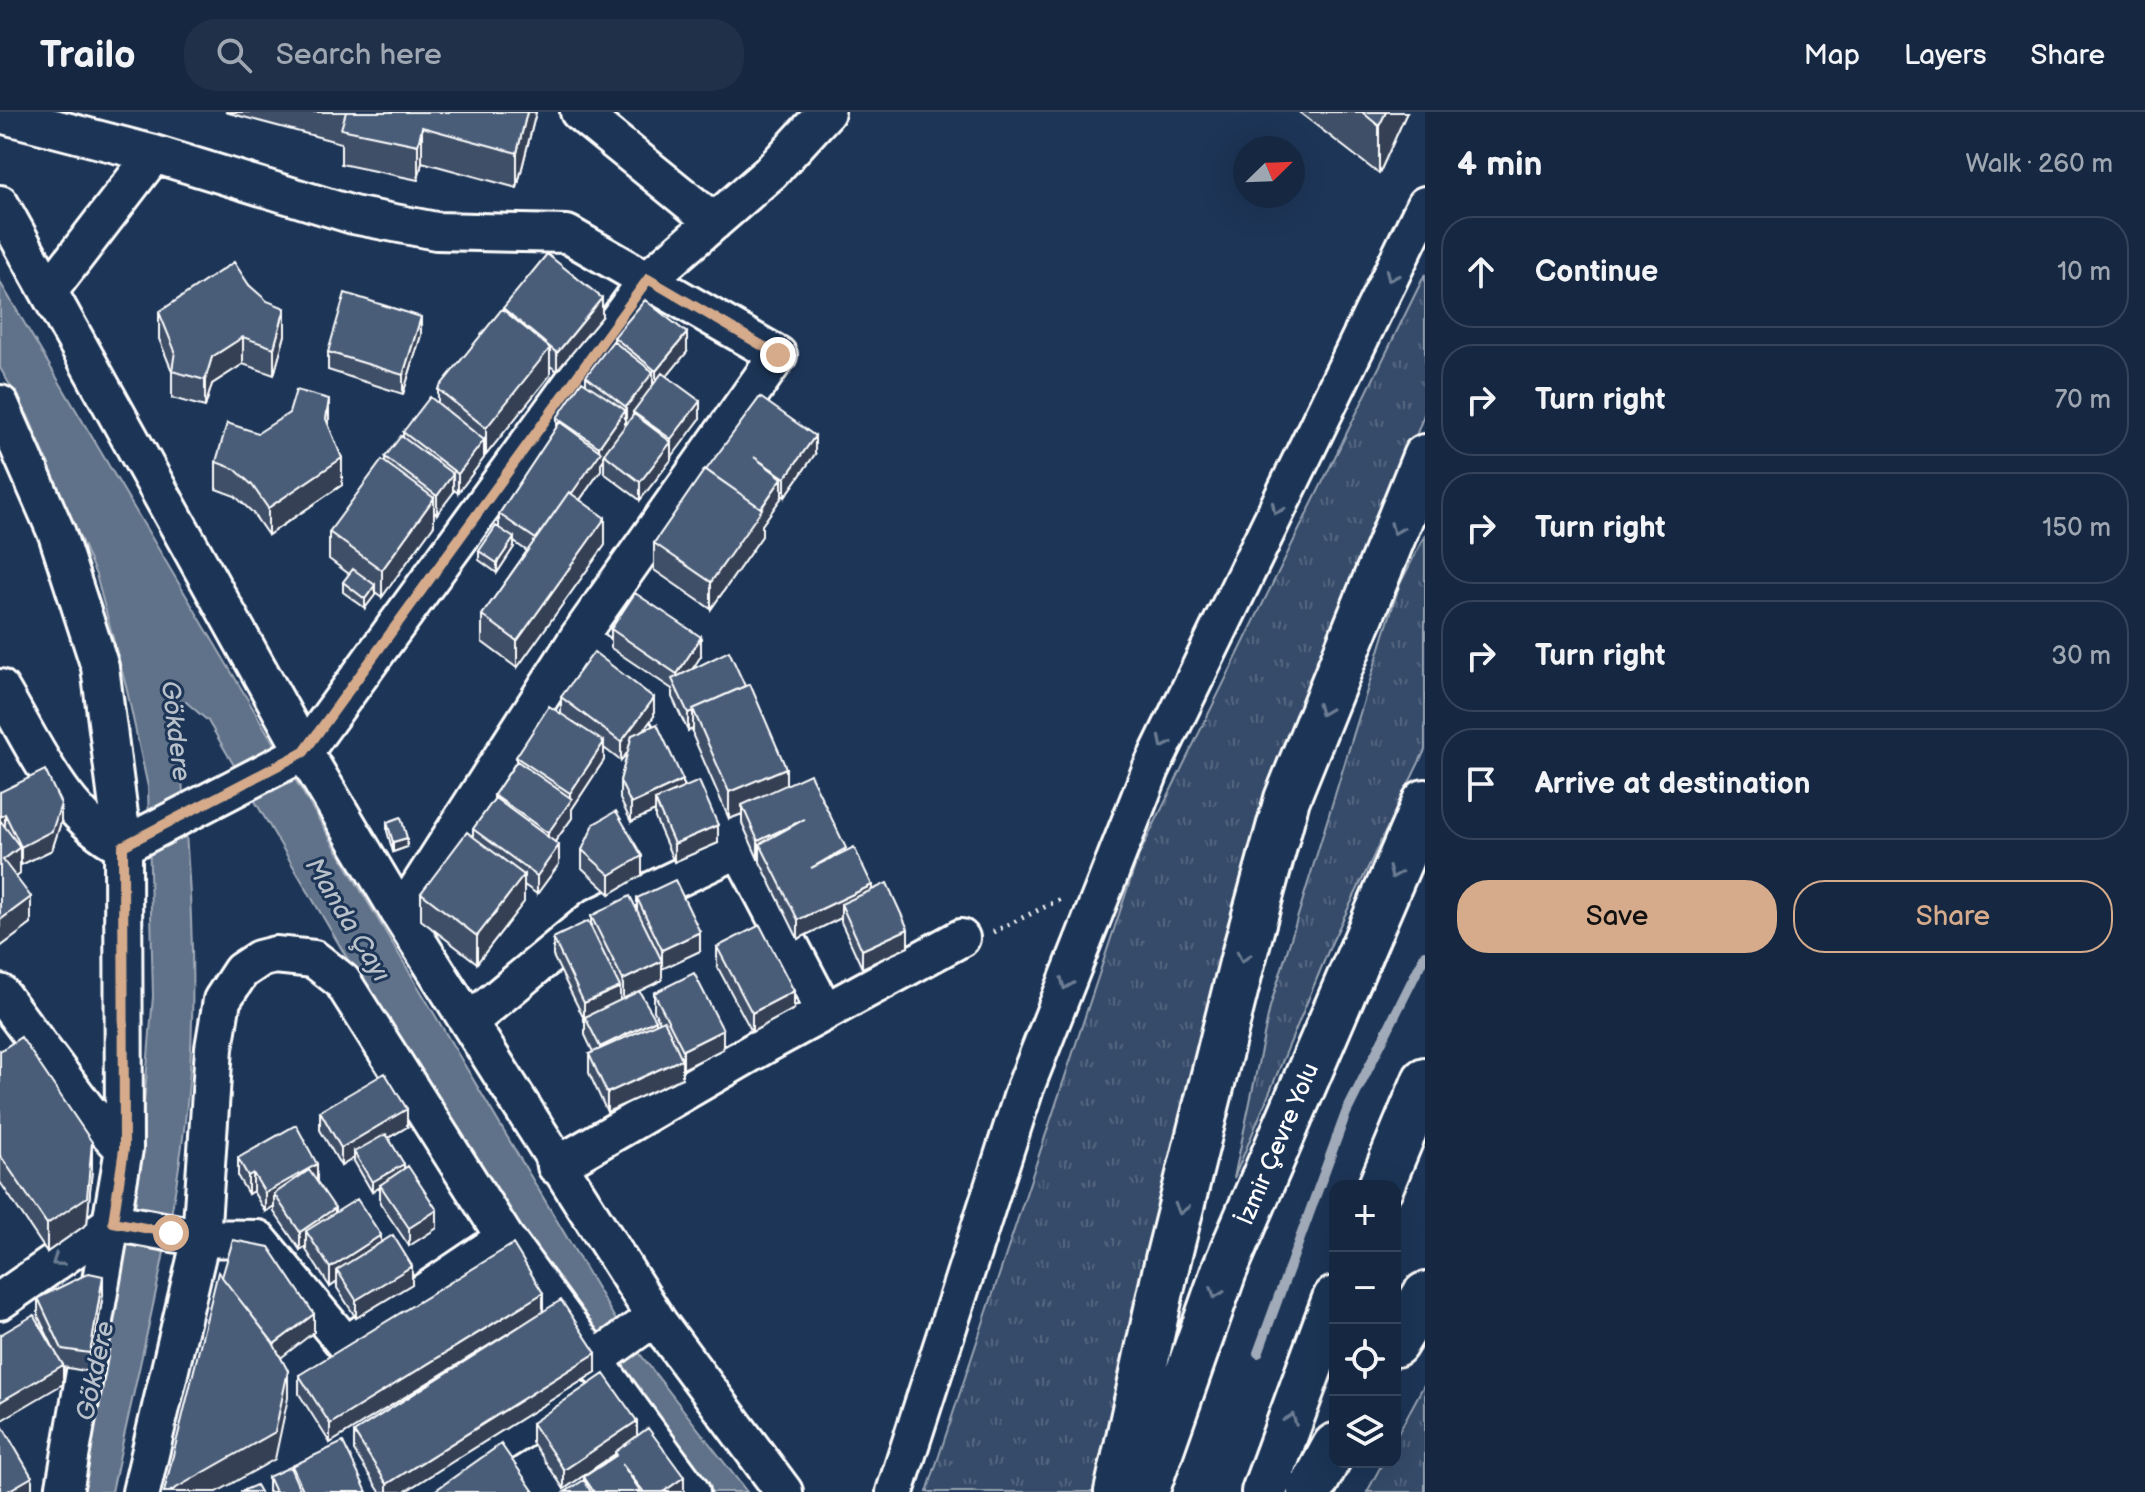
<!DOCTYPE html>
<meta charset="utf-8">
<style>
:root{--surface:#162841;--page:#1f3048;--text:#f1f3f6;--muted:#9ea6b1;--line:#35445a;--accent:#d6ab8b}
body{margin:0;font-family:"Balsamiq Sans",sans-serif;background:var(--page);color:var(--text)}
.controls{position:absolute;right:24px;bottom:24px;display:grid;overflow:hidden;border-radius:16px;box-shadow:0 8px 32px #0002}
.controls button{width:72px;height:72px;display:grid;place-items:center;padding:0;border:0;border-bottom:2px solid var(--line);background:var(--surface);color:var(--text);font:40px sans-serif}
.compass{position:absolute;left:1233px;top:24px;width:72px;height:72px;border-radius:50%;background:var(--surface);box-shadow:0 8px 32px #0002;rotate:67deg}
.stop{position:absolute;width:24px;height:24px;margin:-18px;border:6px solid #d6ab8b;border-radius:50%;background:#fff}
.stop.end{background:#d6ab8b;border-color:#fff;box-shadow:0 2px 8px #0008}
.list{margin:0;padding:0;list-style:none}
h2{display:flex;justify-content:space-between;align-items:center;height:104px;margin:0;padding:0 32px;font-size:34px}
h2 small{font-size:26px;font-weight:400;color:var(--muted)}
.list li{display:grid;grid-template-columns:52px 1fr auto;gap:24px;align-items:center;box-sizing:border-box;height:112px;margin:0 16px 16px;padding:0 16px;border:2px solid var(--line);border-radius:32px}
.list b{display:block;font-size:30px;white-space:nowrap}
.list em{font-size:26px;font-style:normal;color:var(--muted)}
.actions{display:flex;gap:16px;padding:24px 32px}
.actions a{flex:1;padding:18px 0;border:2px solid var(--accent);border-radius:32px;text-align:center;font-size:28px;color:var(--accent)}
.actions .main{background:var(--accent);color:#111}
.icon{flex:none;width:44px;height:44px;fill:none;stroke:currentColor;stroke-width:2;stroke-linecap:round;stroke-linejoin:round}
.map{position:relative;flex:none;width:1425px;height:1380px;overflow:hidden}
header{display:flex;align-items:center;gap:48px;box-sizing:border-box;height:112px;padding:0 40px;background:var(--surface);border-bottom:2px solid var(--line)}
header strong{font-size:38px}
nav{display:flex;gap:44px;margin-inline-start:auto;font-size:28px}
.search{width:560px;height:72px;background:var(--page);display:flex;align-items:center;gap:20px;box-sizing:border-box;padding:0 28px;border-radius:32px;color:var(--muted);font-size:30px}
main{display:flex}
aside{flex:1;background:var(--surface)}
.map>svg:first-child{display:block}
.grass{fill:url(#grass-tufts);stroke:#9aa5b4;stroke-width:2}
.water{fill:#617289;stroke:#a0aab8;stroke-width:2}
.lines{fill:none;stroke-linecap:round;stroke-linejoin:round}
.stream{stroke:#a0aab8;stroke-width:10}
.minor-casing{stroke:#fff;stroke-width:42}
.highway-casing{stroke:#fff;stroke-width:50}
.path{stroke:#fff;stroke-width:5;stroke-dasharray:2 6;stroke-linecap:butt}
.minor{stroke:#1d3557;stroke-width:36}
.highway{stroke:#1d3557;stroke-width:44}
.wall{fill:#405068;stroke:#fff;stroke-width:2}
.shaded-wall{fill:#344155;stroke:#fff;stroke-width:2}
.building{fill:#4a5d79;stroke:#fff;stroke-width:2}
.oneway{stroke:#6c7c92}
.route{stroke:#d6ab8b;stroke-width:10}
.labels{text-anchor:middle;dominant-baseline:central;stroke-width:6;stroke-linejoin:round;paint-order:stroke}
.street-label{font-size:24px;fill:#fff;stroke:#1d3557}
.water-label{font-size:26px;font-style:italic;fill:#b8c0ca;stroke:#1d3557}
</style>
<header>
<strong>Trailo</strong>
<div class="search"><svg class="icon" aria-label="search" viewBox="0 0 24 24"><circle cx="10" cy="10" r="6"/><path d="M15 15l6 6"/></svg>Search here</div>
<nav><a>Map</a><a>Layers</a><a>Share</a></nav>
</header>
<main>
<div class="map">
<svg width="1425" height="1380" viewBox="0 0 1425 1380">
<defs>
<pattern id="grass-tufts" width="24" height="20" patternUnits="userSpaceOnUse" patternTransform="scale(2)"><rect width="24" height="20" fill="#364b69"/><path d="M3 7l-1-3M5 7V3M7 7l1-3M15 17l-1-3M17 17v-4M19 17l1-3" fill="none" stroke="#546680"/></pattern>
</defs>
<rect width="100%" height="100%" fill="#1d3557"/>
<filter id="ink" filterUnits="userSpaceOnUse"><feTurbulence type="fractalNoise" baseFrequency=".0125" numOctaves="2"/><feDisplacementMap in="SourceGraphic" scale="16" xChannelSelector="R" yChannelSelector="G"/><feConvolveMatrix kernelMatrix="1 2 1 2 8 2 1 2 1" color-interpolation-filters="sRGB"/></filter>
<g filter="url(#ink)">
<!-- grass -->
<path class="grass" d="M1425,162v138l-57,149 -268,931h-173l211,-635z
M1425,423v215l-93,192 -98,236 36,-171 129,-421z
M1425,1271v109h-58l16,-30h12v-23z"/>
<!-- water -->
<path class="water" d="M0,170l623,1050 124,160h-49l-188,-256 -302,-515 -22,-19 -6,9 -1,31c9,112 18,215 11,327 -10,142 -49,284 -78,423h-39l63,-290 17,-206 -5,-209 -22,-101 -30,-111 -68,-159 -28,-48z"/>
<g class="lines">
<!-- stream -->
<path class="stream" d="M1258,1241l88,-240 79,-158"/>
<defs>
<path id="minor" d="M579,0l135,110
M0,2l154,40 199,61 83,16 131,3 211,121 -200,283 -177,277
M0,92l304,548 97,163 257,407 126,170
M49,179l105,-137
M0,292l57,130 43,133 23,179 1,303 -60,343
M578,526l87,69 160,305
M0,576c33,54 63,130 123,158
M123,734l181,-94 344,-473 122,-106 56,-61
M0,881l88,118 36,38
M469,910l125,-104 143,-68
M556,1054l214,-124 191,-104
M113,1110l88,16 57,1 88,106 159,-107
M0,1189l113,-79
M595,1248l46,-33 17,-5
M141,1380l60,-254 13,-190 8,-48 19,-29 18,-12 16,-4 39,4 28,22 163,257 186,254
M422,1380l152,-94
M895,1380l130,-404 126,-319 274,-564"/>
<path id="highway" d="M1381,1074l44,-106
M1395,1232l30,-49
M1117,1380l51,-233 75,-300 44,-160 138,-342
M1146,1380l78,-221 201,-469
M1264,1380l71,-193
M1310,1380l25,-46"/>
</defs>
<!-- minor casing -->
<use href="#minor" class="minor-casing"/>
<!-- highway casing -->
<use href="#highway" class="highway-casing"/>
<!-- path -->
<path class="path" d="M993,820l70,-34"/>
<!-- minor -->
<use href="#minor" class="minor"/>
<!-- highway -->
<use href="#highway" class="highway"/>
</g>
<!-- wall -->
<path class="wall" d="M225,0h311l-19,76 -95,-26 -4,18 -77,-16v-21z
M1299,0h108l-28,62z
M249,173l36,50 -11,40 -31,-11 -31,20 -7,23 -33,-9v-27l-13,-32v-27z
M503,196l99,9 -45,54 -7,-5v9l-64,80 -2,-1v4l-26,35 -5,-4v4l-16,21 -3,-2v13l-52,72 -7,-5v3l-10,13 -22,-16v-10l6,-8 -20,-15v-27l56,-70v-5l18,-19v-6l35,-29v-14z
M421,223l-18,59 -75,-24v-18z
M614,225l73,15 -20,24 33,43 -29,38v3l-31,40 -36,-27v-14l-3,4v7l-21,30 25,45 -88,123 -35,-26v-27l45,-64 -13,-9v5l-17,26 -18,-13v-9l20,-23v-14l58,-87v-9l29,-34v-8l28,-33z
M329,314l13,59 -74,50 -16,-23 -17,-16 -19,-7v-27l42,-29z
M815,342l-30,43 -3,-2v2l-20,28v11l-51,73 -57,-39v-27l52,-73z
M611,517l90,27 -9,13 94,116 60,66 62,96 -46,21 -21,-46v-4l-43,21 -38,-77v-4l-2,1 -16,-36v-9l-13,5 -36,-83v-7l-5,2 -16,-34v-8l-61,-41z
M561,585l93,19 -10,14 74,113 -44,19 -19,-44v-7l-24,11 -11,-23v-18l8,-30 -7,10 -17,-13v12l-32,49v9l-17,24 4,22 -22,30 -13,-9v17l-47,61 -56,-43v-27l52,-57v-7l21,-29v-5l22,-33v-5l45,-43z
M0,680l61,30 -9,28 -31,15 -1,-2v11l-4,3 15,47 -31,23z
M387,710l20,25 -14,5 -6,-21z
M582,738l60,25 -32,19 -28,-26z
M637,786l63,53 -38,17v12l-23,11 17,33 4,-2 -6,-11v-18l69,56 -40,20 -1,-3v12l-75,34 -18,-39v-19l4,-2 -8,-17v-14l-32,-65v-18l38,-11v-11l46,-4z
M717,835l77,62 -42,23 -35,-66z
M0,939l92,118 -5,55 -40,28 -47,-70z
M320,999l87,16 -18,11 15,31 33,59 -28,18 -29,-43v-16l-8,5 -18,-31v-3l-13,8 -21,-36z
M238,1046l79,24 18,31 46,29 31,42 -56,34 -19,-30v-6l-7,5 -24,-37v-4l-6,4 -26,-38v-6l-9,6 -12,-21 -5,3 -10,-17z
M103,1182l-13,78 -27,-5v17l-9,-35 -16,-33v-18z
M543,1199l53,61 -192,120h-24l-26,-41v-19l156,-100 -180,111 -31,-49v-19z
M532,1311l105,13 47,56h-119l19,-11v-4l31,-21v-2l-51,35 -32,-47z
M292,1354l75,26h-99v-15l24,-5z"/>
<!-- shaded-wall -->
<path class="shaded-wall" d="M527,0h9l-19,76v-35z
M1386,0h21l-28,62v-48z
M422,15v35l-4,18v-35z
M602,186v19l-45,54v-18z
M285,196v27l-11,40v-27z
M421,205v18l-18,59v-19z
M687,221v19l-31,38v-19z
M243,225v27l-31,20 -7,23v-27l7,-23z
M550,236v27l-64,80v-27z
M653,260v19l-20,21v5l-7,9v-19z
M329,287v27l-3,-7z
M700,289v18l-29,39v-19z
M625,298v18l-21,26v5l-3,4v7l-63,89v-18l61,-87v-7z
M815,324v18l-30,43v-19z
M484,328v18l-26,35v-19z
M671,330v18l-31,40v-18z
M342,346v27l-74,50v-27z
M453,362v19l-16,21v-18z
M782,366v19l-20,28v11l-51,73v-27z
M434,386v27l-52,72v-27z
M605,406v27l-88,123v-27z
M514,426v9l-17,26v-10z
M375,473v10l-10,13v-9z
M701,525v19l-23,35 -1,-17z
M654,586v18l-33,45v-19z
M693,599v18l-5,2v-18z
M604,630v18l-32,49v9l-24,33v-18l22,-32v-8z
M786,656v27l-44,10v9l-13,5v-27z
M683,668v18l-28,2v11l-24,11v-18z
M61,692v18l-9,28 -31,15v-18z
M5,702v19l-5,2v-18z
M805,707l-45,25v14l-2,1v-18z
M718,713v18l-44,19v-18z
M407,726v9l-14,5v-10z
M559,733v19l-22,30v-18z
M20,735v27l-17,13v-27z
M642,744v19l-32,19v-19z
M524,763v27l-47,61v-27z
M872,773v18l-31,1v14l-43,21v-19z
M31,785v27l-31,23v-27z
M908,817v18l-46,21v-18z
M700,820v19l-38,18v-19z
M662,849v19l-39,19v-19z
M620,875v18l-35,12 -1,5v-19z
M794,879v18l-42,23v-19z
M656,908v19l-56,27v-19z
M723,918v19l-40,20v-19z
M682,947v19l-75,34v-19z
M407,997v18l-50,29 -3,-4v6l-13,8v-18z
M92,1030v27l-5,55 -40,28v-28z
M317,1052v18l-43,12v12l-9,6v-19z
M404,1052v10l-24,11v2l-8,5v-10z
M253,1061v18l-5,3v-18z
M335,1096v19l-29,4v15l-6,4v-18z
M437,1098v18l-28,18v-18z
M381,1123v19l-44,16v12l-7,5v-19z
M412,1154v18l-56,34v-18z
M103,1164v18l-13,78v-19z
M543,1181v19l-213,131v-19z
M314,1202v18l-41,32v-19z
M596,1241v19l-192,120h-17v-8z
M63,1253v19l-63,37v-19z
M288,1259v27l-13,61 -58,33h-48z
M637,1309v19l-22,12v2l-51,35v-19z
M32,1365v15h-26z
M684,1365v15h-21z"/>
<!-- building -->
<path class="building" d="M346,0h181l-10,41 -95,-26 -4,18 -77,-16z
M1362,0h24l-7,14z
M547,142l55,44 -45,55 -54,-45z
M234,150l15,23 18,16 18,7 -11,40 -31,-11 -31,20 -7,23 -33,-9 3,-20 -16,-39z
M345,181l76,24 -18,58 -75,-23z
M645,188l42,33 -31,38 -42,-34z
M502,197l48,39 -64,80 -48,-39z
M613,229l40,31 -27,35 -40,-31z
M662,261l38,28 -29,38 -38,-27z
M582,269l43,29 -26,37 -42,-29z
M296,278l33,9 -3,20 16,39 -74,50 -16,-23 -17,-16 -19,-7 11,-39 31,10 31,-20z
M430,285l54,43 -26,34 -55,-42z
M760,285l55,39 -30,42 -31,-21 28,21 -21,30 -55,-38z
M634,302l37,28 -31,40 -36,-28z
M560,310l41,30 -29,41 -3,-1 -33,47 -37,-25z
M401,324l52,38 -16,22 -52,-39z
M382,348l52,38 -52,72 -53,-38z
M705,357l57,40 -51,73 -57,-39z
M569,380l36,26 -88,123 -35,-26z
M496,414l18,12 -17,25 -18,-12z
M353,457l22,16 -10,14 -22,-17z
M635,481l66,44 -24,37 -66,-45z
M729,539l16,35 -52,23v2l-5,2 -16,-34z
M594,540l60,46 -33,44 -60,-45z
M750,572l36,84 -57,24 -36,-83z
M549,594l55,36 -34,51 -54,-36z
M657,612l26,56 -52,24 -11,-23 12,-46z
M517,649l55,38 -24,34 -54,-38z
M45,658l16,34 -9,27 -31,16 -16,-33 -5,3v-25z
M810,662l36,74 -35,20 43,-21 18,38 -74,35 -38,-76 45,-25 -47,22 -16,-36z
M699,669l19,44 -44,19 -19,-44z
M495,686l64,47 -22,31 -64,-47z
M616,699l26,45 -32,19 -28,-25 12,-26z
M401,705l6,21 -14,4 -6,-20z
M0,708l20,27 -17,13 28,37 -31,23z
M467,720l57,43 -47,61 -56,-43z
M675,768l25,52 -38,18 -25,-52z
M887,771l21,46 -46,21 -21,-46z
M630,784l32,65 -39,19 -32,-64z
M588,809l32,66 -36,16 -31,-65z
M760,813l34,66 -42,22 -35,-66z
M694,861l29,57 -40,20 -29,-57z
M639,879l17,29 -56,27 -15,-30z
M664,908l18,39 -75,34 -18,-39z
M21,925l71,105 -5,55 -40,27 -47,-69v-104z
M385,961l22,36 -66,39 -21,-37z
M296,1013l21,39 -52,29 -12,-20 -5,3 -10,-18z
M386,1022l18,30 -32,18 -18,-30z
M408,1054l29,44 -28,18 -29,-43z
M309,1058l26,38 -35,24 -26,-38z
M357,1087l24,36 -51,33 -24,-37z
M393,1123l19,31 -56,34 -19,-30z
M233,1128l36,7 45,67 -40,30 -52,-67z
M513,1132l30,49 -213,131 -31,-49z
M218,1160l54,69 16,30 -13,61 -106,60h-5z
M89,1161l14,3 -13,77 -28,-4 -24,-51z
M561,1188l35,53 -209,131 -33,-52z
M34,1203l29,50 -63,37v-67z
M604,1262l33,47 -73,49 -32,-47z
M0,1310l32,55 -26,15h-6z
M648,1316l36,49 -21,15h-19l-22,-28 19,28h-47l-10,-15 33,-22 -2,-3z
M343,1330l24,50h-63l-12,-26z
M501,1332l33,48h-101z
M290,1355l11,25h-26l-7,-15z
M584,1368l7,12h-26z
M256,1373l4,7h-20z"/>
<!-- one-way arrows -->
<defs><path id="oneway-chevron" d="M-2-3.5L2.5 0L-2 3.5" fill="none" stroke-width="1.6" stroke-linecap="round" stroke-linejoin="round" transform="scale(2)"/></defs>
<g class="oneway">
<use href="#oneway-chevron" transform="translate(1391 164) rotate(116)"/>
<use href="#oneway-chevron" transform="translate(1277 397) rotate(116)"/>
<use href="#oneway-chevron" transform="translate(1396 417) rotate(112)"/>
<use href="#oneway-chevron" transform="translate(1323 598) rotate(112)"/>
<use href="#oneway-chevron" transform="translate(1164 631) rotate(116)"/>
<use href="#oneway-chevron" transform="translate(1394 761) rotate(113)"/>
<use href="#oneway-chevron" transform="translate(1243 845) rotate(105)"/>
<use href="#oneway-chevron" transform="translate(1066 872) rotate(112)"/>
<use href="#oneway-chevron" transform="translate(1181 1097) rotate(104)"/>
<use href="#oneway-chevron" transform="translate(57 1149) rotate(145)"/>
<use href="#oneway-chevron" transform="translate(1216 1181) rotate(110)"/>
<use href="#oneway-chevron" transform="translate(1291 1307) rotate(-70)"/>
</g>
</g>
<g class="lines" filter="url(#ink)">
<!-- route -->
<path class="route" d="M171,1121l-58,-11 11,-73 -1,-303 181,-94 344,-473 130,76"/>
</g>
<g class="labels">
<!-- street labels -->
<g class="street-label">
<text transform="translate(1278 1032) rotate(-67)">İzmir Çevre Yolu</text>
</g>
<!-- water labels -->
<g class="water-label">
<text transform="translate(175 619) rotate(83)">Gökdere</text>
<text transform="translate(347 808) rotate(59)">Manda Çayı</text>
<text transform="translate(96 1259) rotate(-78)">Gökdere</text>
</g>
</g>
</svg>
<div class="controls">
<button>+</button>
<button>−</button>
<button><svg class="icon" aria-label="locate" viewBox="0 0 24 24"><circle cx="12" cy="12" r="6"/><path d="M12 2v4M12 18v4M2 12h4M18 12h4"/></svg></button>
<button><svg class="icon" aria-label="layers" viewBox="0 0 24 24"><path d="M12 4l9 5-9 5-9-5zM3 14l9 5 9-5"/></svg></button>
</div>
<svg class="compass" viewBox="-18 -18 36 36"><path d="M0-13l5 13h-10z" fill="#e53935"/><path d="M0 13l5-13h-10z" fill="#9ea6b1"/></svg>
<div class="stop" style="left:171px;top:1121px"></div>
<div class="stop end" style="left:778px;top:243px"></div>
</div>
<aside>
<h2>4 min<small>Walk · 260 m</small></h2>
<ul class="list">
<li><svg class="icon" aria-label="ahead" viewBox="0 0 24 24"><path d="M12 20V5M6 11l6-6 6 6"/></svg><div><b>Continue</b></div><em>10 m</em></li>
<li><svg class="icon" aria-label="right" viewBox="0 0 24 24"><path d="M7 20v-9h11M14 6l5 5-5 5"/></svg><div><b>Turn right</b></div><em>70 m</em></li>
<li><svg class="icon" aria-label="right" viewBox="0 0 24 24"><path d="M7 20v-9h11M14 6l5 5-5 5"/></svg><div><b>Turn right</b></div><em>150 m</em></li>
<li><svg class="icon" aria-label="right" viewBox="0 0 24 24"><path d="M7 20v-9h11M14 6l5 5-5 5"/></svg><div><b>Turn right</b></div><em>30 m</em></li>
<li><svg class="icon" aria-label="arrive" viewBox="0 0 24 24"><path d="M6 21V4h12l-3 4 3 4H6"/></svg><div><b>Arrive at destination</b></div></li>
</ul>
<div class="actions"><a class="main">Save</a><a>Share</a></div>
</aside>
</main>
